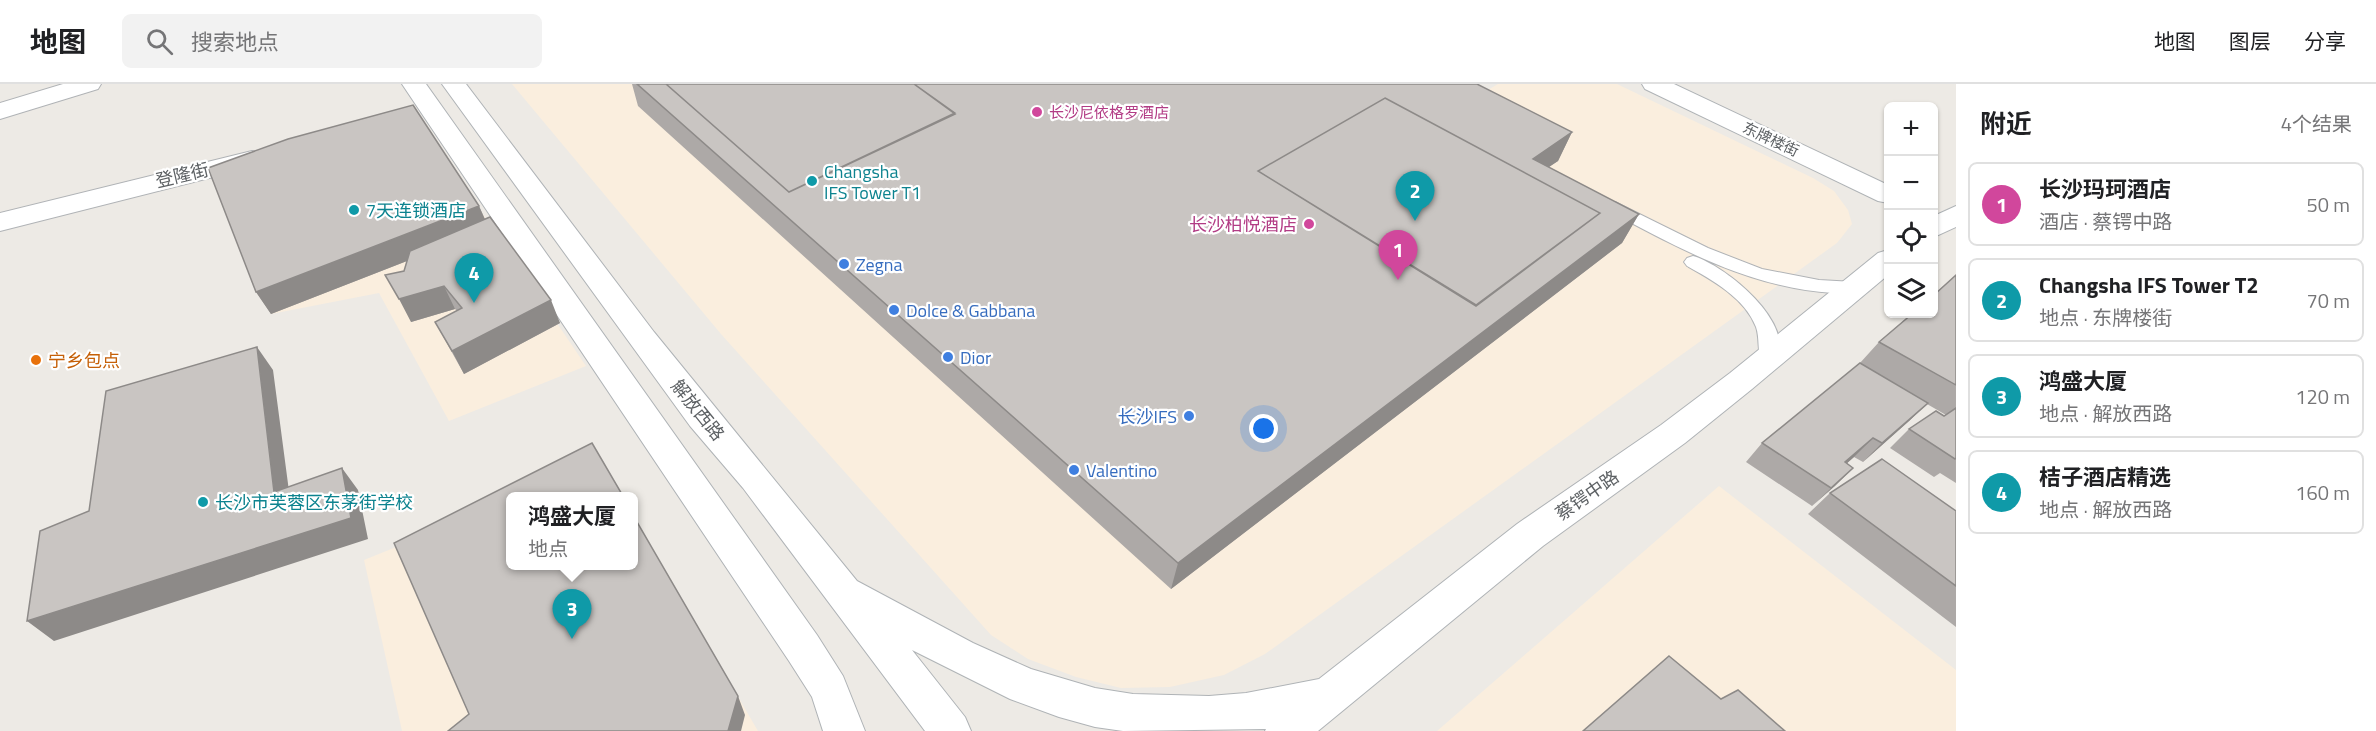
<!DOCTYPE html>
<html lang="zh">
<meta charset="utf-8">
<style>
:root{--surface:#fff;--page:#f2f2f2;--text:#202124;--muted:#757577;--line:#e0e0e0;--accent:#ea580c}
body{margin:0;font-family:"Titillium Web","Noto Sans SC",sans-serif;background:var(--page);color:var(--text)}
.controls{position:absolute;right:18px;top:18px;display:grid;overflow:hidden;border-radius:9px;box-shadow:0 2px 4px #0004}
.controls button{width:54px;height:54px;display:grid;place-items:center;padding:0;border:0;border-bottom:2px solid var(--line);background:var(--surface);color:var(--text);font:30px sans-serif}
.you{position:absolute;left:1264px;top:345px;width:21px;height:21px;margin:-15px;border:4px solid #fff;border-radius:50%;background:#1a73e8;box-shadow:0 0 0 9px #1a73e833}
.badge{display:grid;place-items:center;width:39px;height:39px;border-radius:50%;background:var(--accent);color:#fff;font-size:20px;font-weight:700}
.pin{position:absolute;translate:-50% -50px;filter:drop-shadow(0 2px 3px #0008)}
.pin::after{content:'';position:absolute;top:32px;width:21px;height:18px;background:inherit;clip-path:polygon(0 0,100% 0,50% 100%)}
.popup{position:absolute;left:506px;top:408px;width:132px;height:78px;box-sizing:border-box;display:grid;place-content:center;border-radius:9px;background:var(--surface);filter:drop-shadow(0 2px 4px #0005);font-size:20px;white-space:nowrap;color:var(--muted)}
.popup b{font-size:22px;color:var(--text)}
.popup::after{content:'';position:absolute;left:50%;top:100%;margin-left:-12px;border:12px solid transparent;border-top-color:var(--surface)}
.list{margin:0;padding:0;list-style:none}
h2{display:flex;justify-content:space-between;align-items:center;height:78px;margin:0;padding:0 24px;font-size:26px}
h2 small{font-size:20px;font-weight:400;color:var(--muted)}
.list li{display:grid;grid-template-columns:39px 1fr auto;gap:18px;align-items:center;box-sizing:border-box;height:84px;margin:0 12px 12px;padding:0 12px;border:2px solid var(--line);border-radius:9px}
.list b{display:block;font-size:22px;white-space:nowrap}
.list p{margin:0;font-size:20px;white-space:nowrap;color:var(--muted)}
.list em{font-size:20px;font-style:normal;color:var(--muted)}
.icon{flex:none;width:33px;height:33px;fill:none;stroke:currentColor;stroke-width:2;stroke-linecap:round;stroke-linejoin:round}
.map{position:relative;flex:none;width:1956px;height:647px;overflow:hidden}
header{display:flex;align-items:center;gap:36px;box-sizing:border-box;height:84px;padding:0 30px;background:var(--surface);border-bottom:2px solid var(--line)}
header strong{font-size:28px}
nav{display:flex;gap:33px;margin-inline-start:auto;font-size:21px}
.search{width:420px;height:54px;background:var(--page);display:flex;align-items:center;gap:15px;box-sizing:border-box;padding:0 21px;border-radius:9px;color:var(--muted);font-size:22px}
main{display:flex}
aside{flex:1;background:var(--surface)}
.map>svg:first-child{display:block}
.commercial{fill:#faeede}
.lines{fill:none;stroke-linecap:round;stroke-linejoin:round}
.lane-casing{stroke:#b0b3b6;stroke-width:2}
.street-casing{stroke:#b0b3b6;stroke-width:2}
.secondary-casing{stroke:#afb3b6;stroke-width:2}
.lane{fill:#fff;fill-rule:evenodd}
.street{fill:#fff;fill-rule:evenodd}
.secondary{fill:#fff;fill-rule:evenodd}
.wall{fill:#ada9a7}
.shaded-wall{fill:#8d8a88}
.building{fill:#c9c5c2;stroke:#8d8a88;stroke-width:1.5;fill-rule:evenodd}
.hotel-dot{fill:#d1479c;stroke:#fff;stroke-width:2}
.culture-dot{fill:#0f9aa8;stroke:#fff;stroke-width:2}
.shop-dot{fill:#3f7fe0;stroke:#fff;stroke-width:2}
.food-dot{fill:#e8710a;stroke:#fff;stroke-width:2}
.labels{text-anchor:middle;dominant-baseline:central;stroke-width:4.5;stroke-linejoin:round;paint-order:stroke}
.far-hotel-label{font-size:15px;fill:#b23c85;stroke:#fff;text-anchor:start}
.far-street-label{font-size:15px;fill:#5d6164;stroke:#fff}
.culture-label{font-size:18px;fill:#0d838f;stroke:#fff;text-anchor:start}
.street-label{font-size:18px;fill:#5d6164;stroke:#fff}
.hotel-label{font-size:18px;fill:#b23c85;stroke:#fff;text-anchor:end}
.shop-label{font-size:18px;fill:#366cbe;stroke:#fff;text-anchor:start}
.food-label{font-size:18px;fill:#c56008;stroke:#fff;text-anchor:start}
</style>
<header>
<strong>地图</strong>
<div class="search"><svg class="icon" aria-label="search" viewBox="0 0 24 24"><circle cx="10" cy="10" r="6"/><path d="M15 15l6 6"/></svg>搜索地点</div>
<nav><a>地图</a><a>图层</a><a>分享</a></nav>
</header>
<main>
<div class="map">
<svg width="1956" height="647" viewBox="0 0 1956 647">
<rect width="100%" height="100%" fill="#edeae5"/>
<!-- commercial -->
<path class="commercial" d="M512,0h928l31,16 27,-16h119l196,94 21,13 14,19 4,14 -15,19 -572,411 -41,21 -54,12 -49,1 -45,-11 -48,-18 -37,-24 -270,-301z
M424,43l162,239 -137,55 -70,-128 -108,21 -47,-139z
M1719,402l237,184v61h-519z
M510,417v65h124v-47l124,212h-356l-38,-171z"/>
<g class="lines">
<defs>
<path id="lane" d="M1615,118l93,46 54,21 57,11 35,2 9,6c-6,9 -20,5 -30,5 -82,-5 -153,-44 -224,-82l-2,-4 2,-4z
M1693,172c32,9 105,68 83,107h-14c-5,-10 -2,-25 -6,-36 -11,-29 -44,-47 -69,-61l-3,-4 3,-4z"/>
<path id="street" d="M63,0h38l-3,5 -98,30v-16z
M252,67l9,2 4,6 -4,6 -261,66v-18z"/>
<path id="secondary" d="M402,0h24l391,551 26,41 22,55h-42l-11,-34 -23,-36z
M442,0h24l188,248 203,249 116,62 58,26 64,19 38,6 76,2 37,-3 73,-14 198,-155 144,-99 69,-52 148,-120 10,-3v25l-136,114 -67,54 -142,103 -225,185h-53l1,-2 -143,2 -28,-4 -36,-10 -49,-18 -98,-49 53,67 6,14h-46l-182,-243 -53,-62z
M1642,0h32l214,101v18l-10,-2 -233,-112z
M1956,122v21l-22,10v-21z"/>
</defs>
<!-- lane casing -->
<use href="#lane" class="lane-casing"/>
<!-- street casing -->
<use href="#street" class="street-casing"/>
<!-- secondary casing -->
<use href="#secondary" class="secondary-casing"/>
<!-- lane -->
<use href="#lane" class="lane"/>
<!-- street -->
<use href="#street" class="street"/>
<!-- secondary -->
<use href="#secondary" class="secondary"/>
</g>
<!-- wall -->
<path class="wall" d="M632,0h845l95,48 -14,29 -10,6 91,47 -17,29 -451,346 -533,-483z
M479,122l6,13 75,104 -96,51 -29,-52 22,-11 -2,-2 -44,13 -4,-61 -136,53 -15,-22z
M1956,191v208l-16,-10 -6,4 -44,-29 19,-19 37,-14 -19,-11 -18,17 -46,41 -9,-5 -7,6 6,5 -41,38 -66,-44 16,-19 98,-80 19,-21z
M1830,409l126,18v116l-148,-113z"/>
<!-- shaded-wall -->
<path class="shaded-wall" d="M1572,48l-14,29 -25,17v-19z
M479,122l10,23 -218,85 -15,-22z
M1639,130l-17,29 -451,346 7,-26z
M444,202l11,23 -44,13 -12,-23z
M551,216l9,23 -96,51 -12,-23z
M257,263l16,23 19,144 -18,-22z
M1928,319l-19,18 -46,41 19,-19z
M1873,354l-19,19 -27,24 18,-19z
M342,384l16,22 10,49 -314,102 -27,-20z
M1853,384l-18,18 -23,20 19,-18z
M738,612l7,19 -4,16h-13z"/>
<!-- building -->
<path class="building" d="M637,0h29l123,108 166,-78 -41,-30h563l95,48 -39,27 106,55 -461,349zM1385,14l215,115 -124,93 -218,-135z
M666,0h248l41,29 -166,79z
M1385,14l215,115 -124,92 -218,-134z
M413,21l66,101 -223,86 -48,-124 80,-29z
M490,133l61,83 -99,51 -17,-29 27,-14 -18,-22 -45,13 -14,-24 19,-4 6,-20z
M1956,191v110l-77,-43 33,-28h22v-19z
M257,263l17,145 68,-24 9,50 -324,103 13,-90 49,-20 17,-120z
M1860,279l68,40 -46,40 -9,-5 -28,24 8,6 -22,20 -69,-45z
M1956,324v50l-1,1 -46,-30 27,-18 8,5z
M592,359l31,53h-113v70h123v-51l105,181 -10,35h-280l21,-17 -75,-171z
M1882,375l74,52v75l-126,-93z
M1669,572l52,43 17,-9 47,41h-202z"/>
<!-- markers -->
<g class="hotel-dot">
<circle cx="1037" cy="28" r="6"/>
<circle cx="1309" cy="140" r="6"/>
</g>
<g class="culture-dot">
<circle cx="812" cy="97" r="6"/>
<circle cx="354" cy="126" r="6"/>
<circle cx="203" cy="418" r="6"/>
</g>
<g class="shop-dot">
<circle cx="844" cy="180" r="6"/>
<circle cx="894" cy="226" r="6"/>
<circle cx="948" cy="273" r="6"/>
<circle cx="1189" cy="332" r="6"/>
<circle cx="1074" cy="386" r="6"/>
</g>
<circle class="food-dot" cx="36" cy="276" r="6"/>
<g class="labels">
<!-- far-hotel labels -->
<g class="far-hotel-label">
<text x="1049" y="28">长沙尼依格罗酒店</text>
</g>
<!-- far-street labels -->
<g class="far-street-label">
<text transform="translate(1771 55) rotate(25)">东牌楼街</text>
</g>
<!-- culture labels -->
<g class="culture-label">
<text x="824" y="87">Changsha<tspan x="824" dy="21">IFS Tower T1</tspan></text>
<text x="366" y="126">7天连锁酒店</text>
<text x="215" y="418">长沙市芙蓉区东茅街学校</text>
</g>
<!-- street labels -->
<g class="street-label">
<text transform="translate(182 91) rotate(-13)">登隆街</text>
<text transform="translate(698 326) rotate(51)">解放西路</text>
<text transform="translate(1587 411) rotate(-35)">蔡锷中路</text>
</g>
<!-- hotel labels -->
<g class="hotel-label">
<text x="1297" y="140">长沙柏悦酒店</text>
</g>
<!-- shop labels -->
<g class="shop-label">
<text x="856" y="180">Zegna</text>
<text x="906" y="226">Dolce &amp; Gabbana</text>
<text x="960" y="273">Dior</text>
<text x="1177" y="332" text-anchor="end">长沙IFS</text>
<text x="1086" y="386">Valentino</text>
</g>
<!-- food labels -->
<g class="food-label">
<text x="48" y="276">宁乡包点</text>
</g>
</g>
</svg>
<div class="controls">
<button>+</button>
<button>−</button>
<button><svg class="icon" aria-label="locate" viewBox="0 0 24 24"><circle cx="12" cy="12" r="6"/><path d="M12 2v4M12 18v4M2 12h4M18 12h4"/></svg></button>
<button><svg class="icon" aria-label="layers" viewBox="0 0 24 24"><path d="M12 4l9 5-9 5-9-5zM3 14l9 5 9-5"/></svg></button>
</div>
<div class="you"></div>
<div class="pin badge" style="left:1398px;top:196px;background:#d1479c">1</div>
<div class="pin badge" style="left:1415px;top:137px;background:#0f9aa8">2</div>
<div class="pin badge" style="left:572px;top:555px;background:#0f9aa8">3</div>
<div class="popup"><b>鸿盛大厦</b>地点</div>
<div class="pin badge" style="left:474px;top:219px;background:#0f9aa8">4</div>
</div>
<aside>
<h2>附近<small>4个结果</small></h2>
<ul class="list">
<li><span class="badge" style="background:#d1479c">1</span><div><b>长沙玛珂酒店</b><p>酒店 · 蔡锷中路</p></div><em>50 m</em></li>
<li><span class="badge" style="background:#0f9aa8">2</span><div><b>Changsha IFS Tower T2</b><p>地点 · 东牌楼街</p></div><em>70 m</em></li>
<li><span class="badge" style="background:#0f9aa8">3</span><div><b>鸿盛大厦</b><p>地点 · 解放西路</p></div><em>120 m</em></li>
<li><span class="badge" style="background:#0f9aa8">4</span><div><b>桔子酒店精选</b><p>地点 · 解放西路</p></div><em>160 m</em></li>
</ul>
</aside>
</main>
